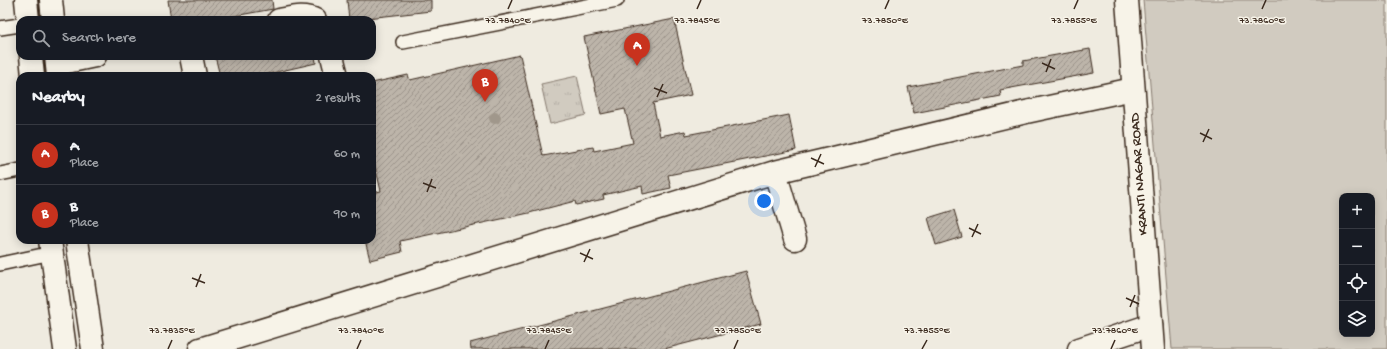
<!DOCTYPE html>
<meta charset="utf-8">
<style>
:root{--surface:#171b24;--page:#242831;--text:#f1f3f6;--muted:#9ea1a6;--line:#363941;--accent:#c8321e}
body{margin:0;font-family:"Gochi Hand",sans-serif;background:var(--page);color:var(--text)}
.controls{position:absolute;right:12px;bottom:12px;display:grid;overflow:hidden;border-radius:8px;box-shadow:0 2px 10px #0003}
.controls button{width:36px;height:36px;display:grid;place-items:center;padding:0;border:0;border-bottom:1px solid var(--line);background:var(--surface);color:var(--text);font:20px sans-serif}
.you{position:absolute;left:764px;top:201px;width:14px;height:14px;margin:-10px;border:3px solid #fff;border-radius:50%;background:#1a73e8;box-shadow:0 0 0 6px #1a73e833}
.badge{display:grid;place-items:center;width:26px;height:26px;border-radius:50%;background:var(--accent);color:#fff;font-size:13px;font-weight:700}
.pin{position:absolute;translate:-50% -33px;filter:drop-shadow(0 1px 2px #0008)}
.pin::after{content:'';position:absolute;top:21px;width:14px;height:12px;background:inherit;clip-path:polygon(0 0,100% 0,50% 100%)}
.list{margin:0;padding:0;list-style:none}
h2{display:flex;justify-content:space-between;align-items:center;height:52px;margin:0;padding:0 16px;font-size:17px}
h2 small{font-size:13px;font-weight:400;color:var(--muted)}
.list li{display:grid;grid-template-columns:26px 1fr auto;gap:12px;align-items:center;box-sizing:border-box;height:60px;padding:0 16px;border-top:1px solid var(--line)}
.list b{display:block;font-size:15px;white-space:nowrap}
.list p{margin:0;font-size:13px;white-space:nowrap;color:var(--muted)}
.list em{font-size:13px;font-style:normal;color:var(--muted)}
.icon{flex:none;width:22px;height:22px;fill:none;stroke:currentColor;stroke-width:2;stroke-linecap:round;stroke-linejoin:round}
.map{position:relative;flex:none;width:1387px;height:349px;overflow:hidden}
.search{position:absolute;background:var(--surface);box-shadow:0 2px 10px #0003;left:16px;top:16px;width:360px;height:44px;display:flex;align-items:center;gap:10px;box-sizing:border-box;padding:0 14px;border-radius:12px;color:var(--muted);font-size:15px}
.panel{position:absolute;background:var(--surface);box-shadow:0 2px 10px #0003;left:16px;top:72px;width:360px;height:172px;border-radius:12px}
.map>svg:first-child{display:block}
.grass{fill:#d1cbc0;stroke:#867a6f;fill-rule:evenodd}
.park{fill:url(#park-tufts);stroke:#867a6f}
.building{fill:url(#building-hatch);stroke:#3b2a1e}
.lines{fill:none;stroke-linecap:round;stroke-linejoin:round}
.lane-casing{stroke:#3b2a1e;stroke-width:16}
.street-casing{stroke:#3b2a1e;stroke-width:25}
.secondary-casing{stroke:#3b2a1e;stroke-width:25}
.lane{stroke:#f7f3e8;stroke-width:13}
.street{stroke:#f7f3e8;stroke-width:22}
.secondary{stroke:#f7f3e8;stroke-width:22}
.tree{fill:#a0978b}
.ticks{fill:none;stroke:#3b2a1e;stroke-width:1.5}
.labels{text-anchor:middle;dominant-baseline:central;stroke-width:3;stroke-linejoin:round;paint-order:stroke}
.street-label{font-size:14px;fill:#3b2a1e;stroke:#f7f3e8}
.ticks-label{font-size:10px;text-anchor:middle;fill:#3b2a1e;stroke:#f7f3e8;stroke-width:3;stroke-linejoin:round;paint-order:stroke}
</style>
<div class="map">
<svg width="1387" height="349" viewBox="0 0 1387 349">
<defs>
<pattern id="park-tufts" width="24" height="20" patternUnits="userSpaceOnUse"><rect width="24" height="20" fill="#d1cbc0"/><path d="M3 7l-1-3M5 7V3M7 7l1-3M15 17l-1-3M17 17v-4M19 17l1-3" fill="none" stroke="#b4aea5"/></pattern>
<pattern id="building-hatch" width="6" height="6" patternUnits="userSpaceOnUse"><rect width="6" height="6" fill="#bdb5aa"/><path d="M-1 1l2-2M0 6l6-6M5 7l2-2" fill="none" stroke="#9b938a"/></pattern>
</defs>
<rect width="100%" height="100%" fill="#efebe0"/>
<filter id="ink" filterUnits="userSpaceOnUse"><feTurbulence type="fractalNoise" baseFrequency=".025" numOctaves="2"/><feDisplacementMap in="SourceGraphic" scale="8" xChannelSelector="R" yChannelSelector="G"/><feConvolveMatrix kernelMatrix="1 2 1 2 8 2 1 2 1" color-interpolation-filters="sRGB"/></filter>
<g filter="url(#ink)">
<!-- grass -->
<path class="grass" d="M1143,0h244v349h-215zM1342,196h30v138h-30z"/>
<!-- park -->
<path class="park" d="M577,76l9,39 -36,9 -9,-40z"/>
<!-- building -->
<path class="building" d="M168,0h104l1,9 -61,11h-41z
M347,0h84v11l-82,9z
M674,19l17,76 -38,8 7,33 25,-5 1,4 103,-20 7,35 -128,25 3,13 -28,6 -1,-8 -39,9 1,4 -28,6 -1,-4 -46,12 -129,28 2,11 -32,8 -5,-20h7v-47l9,-2 -9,-38v-70l36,-8 2,5 110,-25 23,101 50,-9 1,4 39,-8 -8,-34 -24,5 -17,-77z
M1090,49l4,24 -94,17 1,6 -87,17 -6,-26 115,-22v-4z
M215,56h100l1,7 -57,13h-39z
M954,210l8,27 -26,8 -8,-27z
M746,271l15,53 -97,25h-193l-1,-6z"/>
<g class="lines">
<defs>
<path id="lane" d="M0,28l20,-3
M403,42l214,-42
M0,174l20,-4
M0,264l52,-11"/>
<path id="street" d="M279,20c12,-2 26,-6 36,0
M191,56l4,20
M332,56l5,20
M57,64l38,-8
M775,172l20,67
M200,349l575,-177 251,-60 107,-23
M1079,349l72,-24"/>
<path id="secondary" d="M26,0l2,20
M51,0l2,20
M1127,0l26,349
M31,56l2,20
M56,56l2,20
M50,240l15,109
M77,240l16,109"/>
</defs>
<!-- lane casing -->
<use href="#lane" class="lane-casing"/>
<!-- street casing -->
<use href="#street" class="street-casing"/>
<!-- secondary casing -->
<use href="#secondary" class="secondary-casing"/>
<!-- lane -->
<use href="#lane" class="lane"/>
<!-- street -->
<use href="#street" class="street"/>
<!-- secondary -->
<use href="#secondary" class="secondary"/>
</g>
<!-- trees -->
<circle class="tree" cx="495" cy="118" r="6"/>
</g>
<!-- ticks -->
<path class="ticks" d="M508,9l4,-9M697,9l4,-9M885,9l4,-9M1074,9l4,-9M1262,9l4,-9M1042,63l13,6M1046,72l5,-13M654,88l13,5M657,97l6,-13M1200,133l12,6M1203,142l6,-13M811,158l13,6M815,167l6,-13M423,183l13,5M427,192l5,-13M969,228l12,6M972,237l6,-13M580,253l13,6M584,262l6,-13M192,278l13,5M196,287l5,-13M1126,298l13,6M1130,307l5,-12M168,349l4,-9M357,349l4,-9M545,349l4,-9M734,349l4,-9M922,349l5,-9M1111,349l4,-9"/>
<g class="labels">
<!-- street labels -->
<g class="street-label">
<text transform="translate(1140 174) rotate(-94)">KRANTI NAGAR ROAD</text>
</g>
</g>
<g class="ticks-label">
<text x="508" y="23">73.7840°E</text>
<text x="697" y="23">73.7845°E</text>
<text x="885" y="23">73.7850°E</text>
<text x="1074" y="23">73.7855°E</text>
<text x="1262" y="23">73.7860°E</text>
<text x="172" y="333">73.7835°E</text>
<text x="361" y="333">73.7840°E</text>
<text x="549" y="333">73.7845°E</text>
<text x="738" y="333">73.7850°E</text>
<text x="927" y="333">73.7855°E</text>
<text x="1115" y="333">73.7860°E</text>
</g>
</svg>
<div class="controls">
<button>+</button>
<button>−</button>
<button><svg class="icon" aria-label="locate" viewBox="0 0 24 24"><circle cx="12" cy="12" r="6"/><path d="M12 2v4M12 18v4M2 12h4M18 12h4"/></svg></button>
<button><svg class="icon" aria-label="layers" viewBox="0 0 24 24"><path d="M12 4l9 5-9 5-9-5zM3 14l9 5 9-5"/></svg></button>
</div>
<div class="you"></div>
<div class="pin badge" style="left:637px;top:66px">A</div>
<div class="pin badge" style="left:485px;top:102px">B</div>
<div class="search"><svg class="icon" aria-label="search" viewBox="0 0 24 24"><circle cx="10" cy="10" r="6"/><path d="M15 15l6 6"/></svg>Search here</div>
<section class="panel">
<h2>Nearby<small>2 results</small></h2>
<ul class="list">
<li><span class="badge">A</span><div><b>A</b><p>Place</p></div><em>60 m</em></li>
<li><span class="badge">B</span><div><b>B</b><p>Place</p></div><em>90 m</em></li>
</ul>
</section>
</div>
